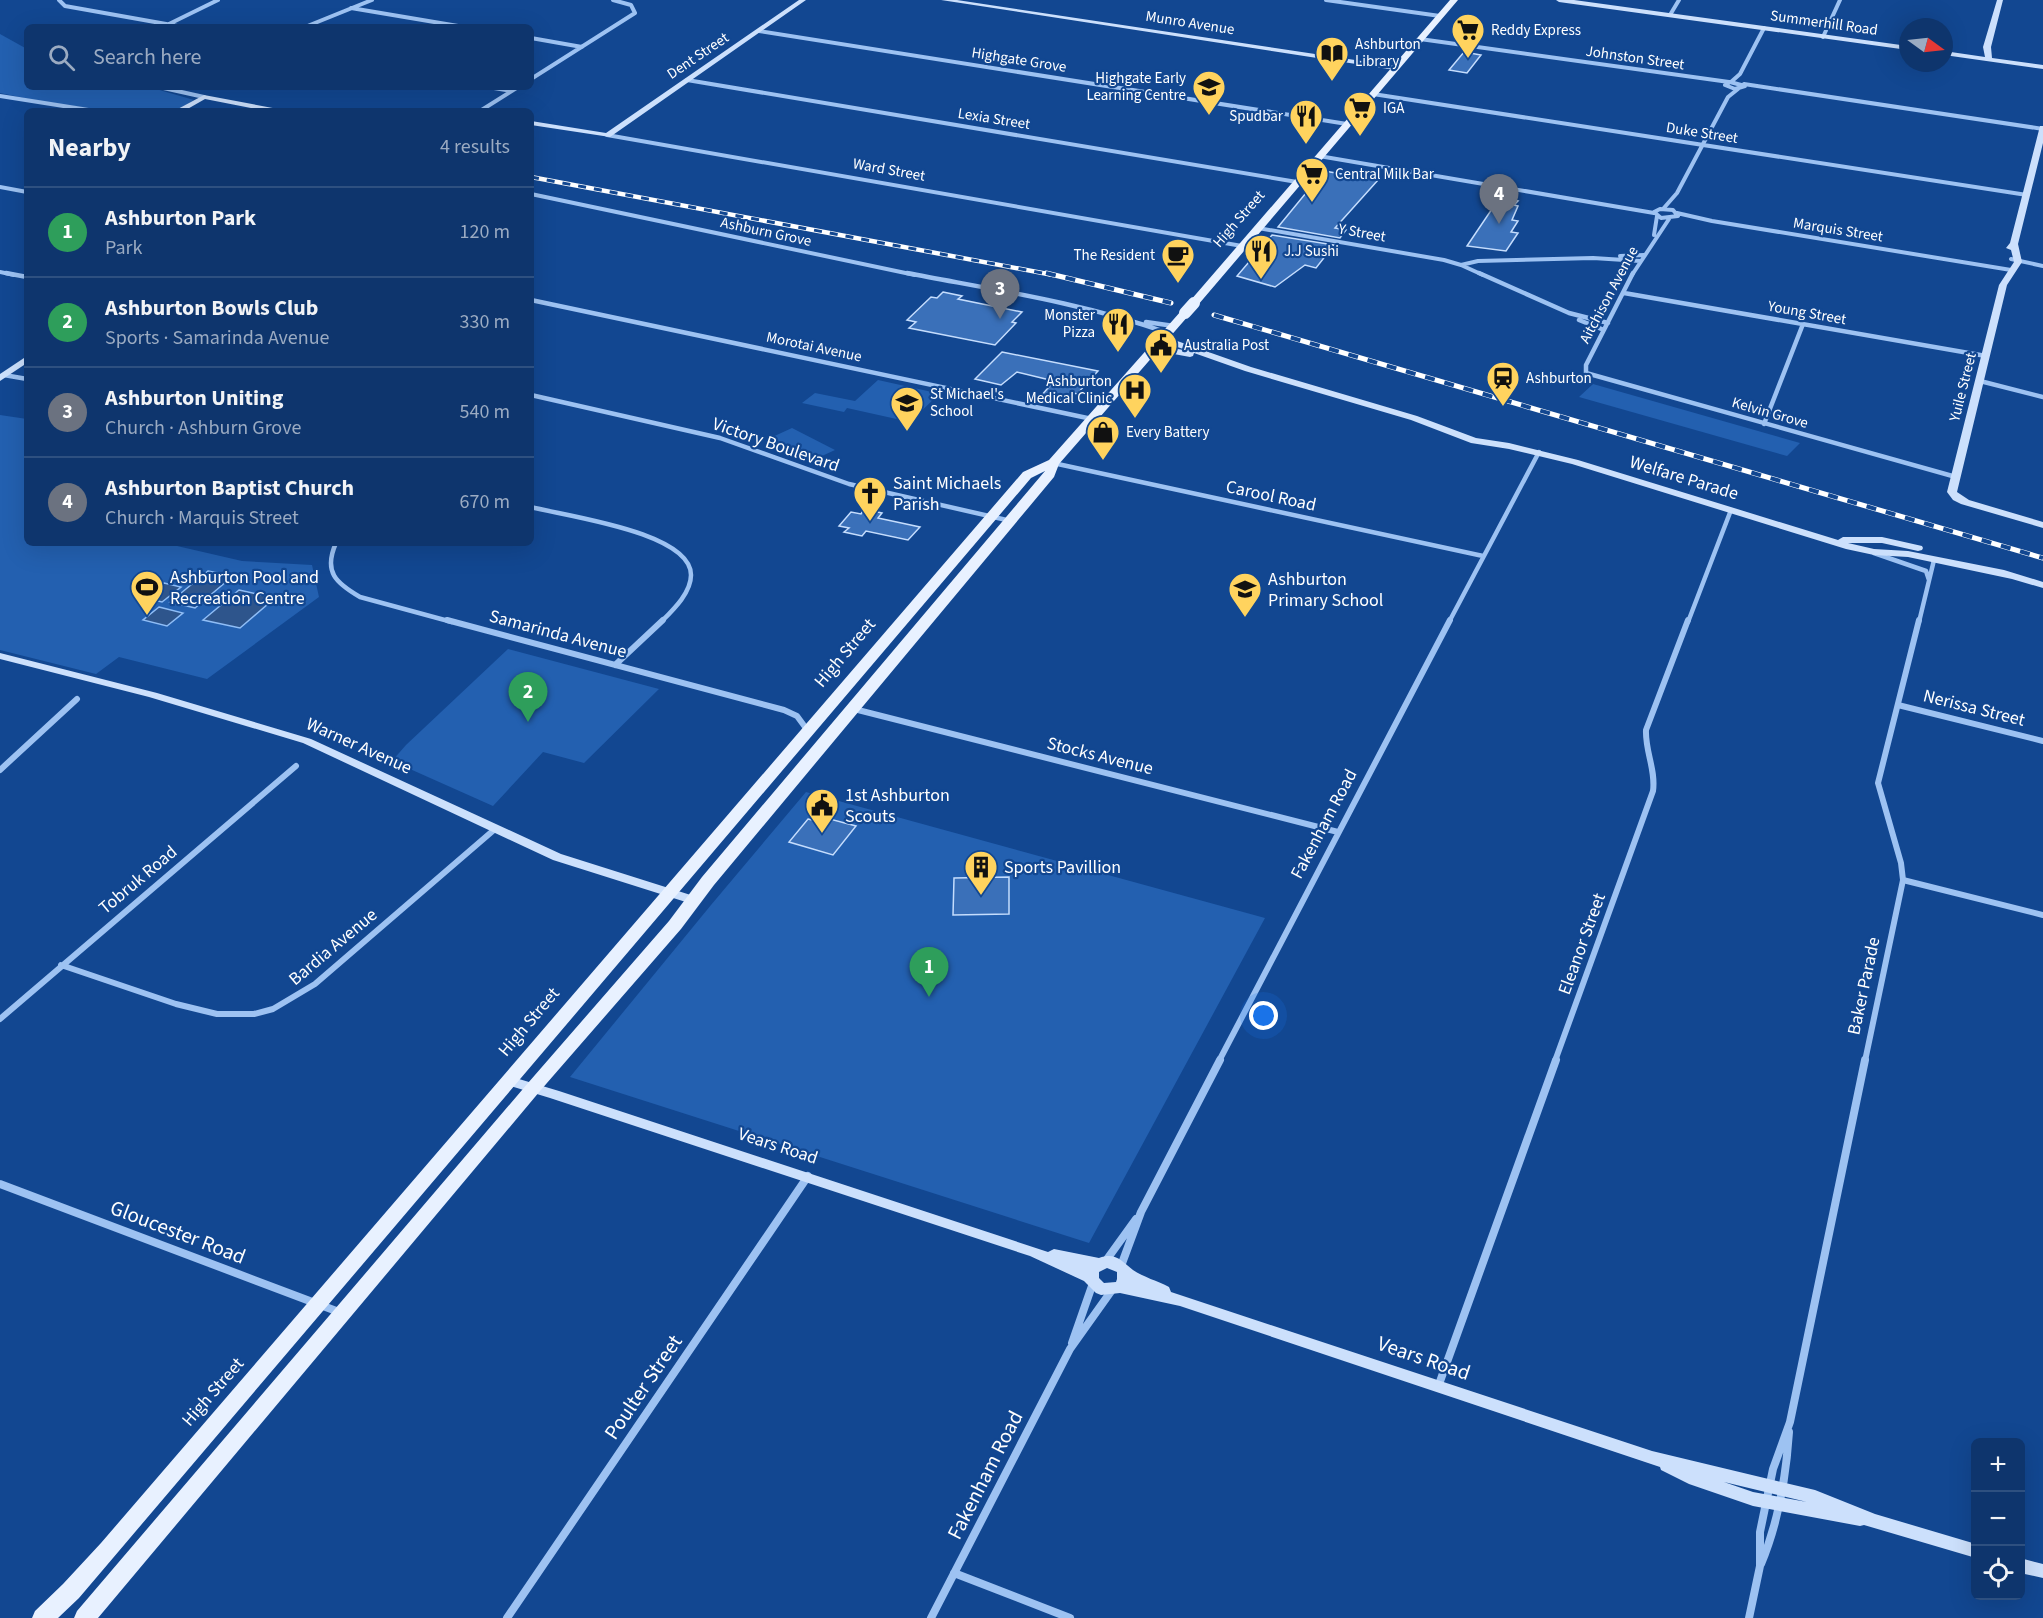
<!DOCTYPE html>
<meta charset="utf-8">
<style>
:root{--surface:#0e356d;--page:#1c4075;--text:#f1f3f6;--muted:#9babc2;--line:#2e5080;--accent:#ffd35e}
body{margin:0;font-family:"Source Sans 3",sans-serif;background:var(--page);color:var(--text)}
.controls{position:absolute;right:18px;bottom:18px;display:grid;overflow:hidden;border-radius:9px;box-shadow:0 6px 24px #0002}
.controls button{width:54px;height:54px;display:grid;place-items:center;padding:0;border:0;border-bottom:2px solid var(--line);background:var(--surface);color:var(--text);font:30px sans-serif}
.compass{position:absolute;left:1899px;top:18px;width:54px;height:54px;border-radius:50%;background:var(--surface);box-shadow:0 6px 24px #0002;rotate:105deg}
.you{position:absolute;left:1264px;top:1016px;width:21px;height:21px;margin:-15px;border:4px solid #fff;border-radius:50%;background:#1a73e8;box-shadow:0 0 0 9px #1a73e833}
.badge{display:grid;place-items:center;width:39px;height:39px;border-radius:50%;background:var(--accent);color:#fff;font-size:20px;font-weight:700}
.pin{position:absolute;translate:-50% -50px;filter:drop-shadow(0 2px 3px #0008)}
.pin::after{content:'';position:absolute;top:32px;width:21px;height:18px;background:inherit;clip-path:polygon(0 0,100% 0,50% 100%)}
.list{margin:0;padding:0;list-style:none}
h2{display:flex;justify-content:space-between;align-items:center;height:78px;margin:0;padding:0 24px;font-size:26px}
h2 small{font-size:20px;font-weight:400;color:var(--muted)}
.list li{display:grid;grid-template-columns:39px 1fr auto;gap:18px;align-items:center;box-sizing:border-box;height:90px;padding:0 24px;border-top:2px solid var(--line)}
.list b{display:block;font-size:22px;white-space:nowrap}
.list p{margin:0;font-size:20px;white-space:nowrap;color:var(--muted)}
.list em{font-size:20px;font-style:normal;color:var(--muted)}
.icon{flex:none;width:33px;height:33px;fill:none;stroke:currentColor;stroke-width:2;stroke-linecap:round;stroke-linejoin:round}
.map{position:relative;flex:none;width:2043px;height:1618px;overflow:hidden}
.search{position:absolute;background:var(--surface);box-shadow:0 6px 24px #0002;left:24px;top:24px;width:510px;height:66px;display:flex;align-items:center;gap:15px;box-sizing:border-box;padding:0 21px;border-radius:9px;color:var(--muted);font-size:22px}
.panel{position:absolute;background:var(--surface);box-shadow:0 6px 24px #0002;left:24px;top:108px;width:510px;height:438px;border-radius:9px}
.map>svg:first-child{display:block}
.green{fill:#2360b0}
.water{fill:#2e558c;stroke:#8fbdf6;stroke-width:1.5}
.building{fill:#3a70b9;stroke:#c5ddfd;stroke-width:1.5}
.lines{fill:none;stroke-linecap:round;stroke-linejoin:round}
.street-far3{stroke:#9dc2f2;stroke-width:4}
.street-far2{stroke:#9dc2f2;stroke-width:4.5}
.street-far1{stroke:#9dc2f2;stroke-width:6}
.street{stroke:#9dc2f2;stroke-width:8}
.secondary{fill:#cce0fc;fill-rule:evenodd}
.primary{fill:#e8f1ff;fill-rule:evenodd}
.rail-far1-casing{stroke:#fff;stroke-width:4.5}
.rail-casing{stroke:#fff;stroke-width:5}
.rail-far1{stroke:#124791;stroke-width:3;stroke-dasharray:8;stroke-linecap:butt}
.rail{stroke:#124791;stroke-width:4;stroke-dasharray:10;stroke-linecap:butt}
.primary-bridge{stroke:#e8f1ff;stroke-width:12}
.labels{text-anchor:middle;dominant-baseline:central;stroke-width:4.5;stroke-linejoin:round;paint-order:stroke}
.far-street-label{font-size:15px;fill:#fff;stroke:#124791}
.far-poi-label{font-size:15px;fill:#fff;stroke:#124791;text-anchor:start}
.street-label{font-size:18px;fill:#fff;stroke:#124791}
.poi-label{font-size:18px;fill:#fff;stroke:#124791;text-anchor:start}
.near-street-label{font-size:21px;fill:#fff;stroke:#124791}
</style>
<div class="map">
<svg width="2043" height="1618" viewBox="0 0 2043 1618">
<rect width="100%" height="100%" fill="#124791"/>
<!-- green -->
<path class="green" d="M0,34l27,15v38h122l45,13 -19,11h-61l-65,-8 -49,-10z
M878,380l54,12 6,3 -28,27 -63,-14 -3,4 -42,-9 13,-10 40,8z
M1593,384l207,59 -13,13 -208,-59z
M0,415l27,4v124h137l78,18 70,4 7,32 -112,82 -88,-22 -23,17 -96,-24z
M792,428l43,22 -24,11 -43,-22z
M508,649l151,40 -75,74 -41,-11 -50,54 -101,-45 14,-16z
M806,792l459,126 -176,325 -519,-166 141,-172z"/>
<!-- water -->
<path class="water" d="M208,571l25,5 -38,32 -25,-6z
M164,583l17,4 -19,15 -17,-4z
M239,590l36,8 -35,30 -37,-8z
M159,607l24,6 -16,13 -24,-6z"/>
<!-- building -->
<path class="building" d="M1464,52l17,3 -14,18 -18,-3z
M1324,171l54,9 -43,48 11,2 -6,8 -62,-11z
M1500,197l18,4 -4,4 4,1 -6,14 6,1 -7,11 7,1 -12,18 -39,-5z
M1272,235l62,10 -18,23 -11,-3 -30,22 -38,-11z
M943,292l19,4 -4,3 64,13 -10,10 4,1 -21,22 -86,-17 7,-6 -9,-2 24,-23 6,1z
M1002,352l96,19 -21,23 -3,-1 -8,8 -25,-5 13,-15 -37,-9 -16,13 -26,-6z
M864,509l18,4 -4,5 42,9 -12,13 -42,-9 -4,5 -18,-4 5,-4 -10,-2 12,-14 10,2z
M808,819l19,5 3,-5 26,7 -23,29 -44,-13z
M1009,877v37l-56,1 1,-37z"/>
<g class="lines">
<!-- street-far3 -->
<path class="street-far3" d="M59,0l6,6 118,21
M1326,0l114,16
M351,8l113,19
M1670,15l9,-15
M169,24l49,-24
M305,27l67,-27
M759,31l588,93
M1823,37l17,-37
M531,38l51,9
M1420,39l309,43
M531,79l104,-66 -4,-8 -18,-5
M687,80l610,102
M1730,82l15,4 -10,3 -10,-4z
M1731,82l9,-8 24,-46
M1744,84l299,45
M159,87l45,10
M488,87l23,4
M1373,94l654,101
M0,96l95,15
M480,111l38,-24
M607,135l635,111
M1319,156l335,57
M0,187l27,5
M531,194l384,81
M1660,209l13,1 5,6 -17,2 -7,-6z
M1663,209l14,-16 51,-96 10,-8
M1677,213l35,8 299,49
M1258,228l186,32 17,5 17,-4 115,-3 47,3
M1654,235l3,-19
M1620,256l24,-1
M2011,259l32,7
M1461,265l22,10
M0,272l14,3
M1632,275l37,-56"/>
<!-- street-far2 -->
<path class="street-far2" d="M6,273l21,4
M907,273c88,17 177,30 261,60
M1479,273l90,40 39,10
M1633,273l-47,92v8l370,104
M1624,293l362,63
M531,300l561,119
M1579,320l25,10
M1146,322l28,4
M4,375l23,4
M1980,381l63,16
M531,395l189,43 129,46 162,37
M1764,424l39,-100
M1053,463l430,93
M531,507c34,9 160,25 160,68 0,18 -18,35 -30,47
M336,543c-13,29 0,40 24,54l92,25
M1874,553l52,18 3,9
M1449,622l90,-170
M1688,622l43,-112
M1919,622l15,-62"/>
<!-- street-far1 -->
<path class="street-far1" d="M447,620l337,90 13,6 11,15
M615,665l48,-45
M1898,705l145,36
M854,709l484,123
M0,770l77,-71
M1903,880l140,35
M61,965l115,39 41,10h37l19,-5 42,-25 180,-155
M0,1019l296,-253
M1219,1061l231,-441
M1555,1061l98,-270c3,-21 -8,-40 -7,-61l42,-110
M1865,1061l38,-181 -2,-17 -23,-80 41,-163"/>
<!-- street -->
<path class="street" d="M0,1184l339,128
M1105,1262l31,-43
M1121,1266l20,-54 79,-152
M1072,1343l21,-60
M1438,1387l118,-327
M1761,1564c18,-43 25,-86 28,-132
M954,1573l116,45
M507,1618l301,-442
M931,1618l139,-269 42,-59
M1749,1618l11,-52v-34l13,-63 17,-47 75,-362"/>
<!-- secondary -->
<path class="secondary" d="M799,0h7l-196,137 -79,-12v-4l75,12z
M941,0h16l438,66 4,2 -4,2z
M1556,0h18l334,46v4l-349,-48z
M1997,0h6l-12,47 1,11 51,7v4l-99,-14v-4l41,6 -2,-10z
M204,95l74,14 4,2h-16l-61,-12 -21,12h-10z
M2040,126h3v17l-25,101 4,18 -15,23 -50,207 12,8 74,22v6l-82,-24 -8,-4 -6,-8 52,-207 15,-23 -3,-12 -5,-2 4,-5z
M1163,336l88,31 166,49 59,22 33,5 69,17 260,80 5,-3h39l40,9 1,2 -1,2 -4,1 -36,-8h-34l26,6 34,2 96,19 39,12v6l-31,-9 -104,-22 -34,-2 -28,-6 -274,-85 -63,-15 -38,-6 -60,-23 -166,-49 -51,-18 -1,3 -3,1 -38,-7v-4l3,-1 34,6 -29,-10v-4z
M27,356v7l-27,18v-7z
M0,653l157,40 154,46 250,115 136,43 2,3 -6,4 -4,-1 -136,-43 -250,-117 -154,-46 -149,-38z
M509,1076l50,15 489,161 6,-3 45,9c17,-6 22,3 34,12 10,7 25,11 36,17l2,5 481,159 163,39 60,24 101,30v14l-112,-33 -4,1 -107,-20 -64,-22 -28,-14 -1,-3 -480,-161 -60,-13 -19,2 -5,-2 -12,-12 -54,-25 -480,-158 -46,-14 -2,-3 2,-3zM1107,1268l10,4v7l-1,3 -12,1 -5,-5v-6zM1724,1482l83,20 -54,-10z
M2020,1558l23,6v14l-23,-5z"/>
<!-- primary -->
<path class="primary" d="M1450,0h8l-260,305h-8v-4z
M1185,310l5,3 -1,2 -130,149 -5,13 -340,408 -33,44 -141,162 -442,527h-24l3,-7 451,-528 141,-162 33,-44 343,-406 -14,7 -952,1120 -21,20h-26l3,-7 28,-27 38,-41 922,-1071 26,-12 132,-149z"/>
<defs>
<path id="rail-far1" d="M531,177l522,98"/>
<path id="rail" d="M1046,273l125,30
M1214,315l829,243"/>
</defs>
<!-- rail-far1 casing -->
<use href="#rail-far1" class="rail-far1-casing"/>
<!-- rail casing -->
<use href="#rail" class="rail-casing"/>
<!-- rail-far1 -->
<use href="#rail-far1" class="rail-far1"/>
<!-- rail -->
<use href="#rail" class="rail"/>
<!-- primary-bridge -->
<path class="primary-bridge" d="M1185,313l9,-10"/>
</g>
<!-- icons -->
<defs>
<symbol id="supermarket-pin" viewBox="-11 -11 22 30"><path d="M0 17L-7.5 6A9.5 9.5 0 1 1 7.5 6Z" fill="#ffd35e" stroke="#124791"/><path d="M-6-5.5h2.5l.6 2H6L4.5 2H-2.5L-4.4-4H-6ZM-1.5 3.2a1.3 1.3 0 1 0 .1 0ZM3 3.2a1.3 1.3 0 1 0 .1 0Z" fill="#111"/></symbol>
<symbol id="library-pin" viewBox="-11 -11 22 30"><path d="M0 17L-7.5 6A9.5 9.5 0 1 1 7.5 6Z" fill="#ffd35e" stroke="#124791"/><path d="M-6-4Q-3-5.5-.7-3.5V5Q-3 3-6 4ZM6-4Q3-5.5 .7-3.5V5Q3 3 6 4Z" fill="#111"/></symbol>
<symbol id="school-pin" viewBox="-11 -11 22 30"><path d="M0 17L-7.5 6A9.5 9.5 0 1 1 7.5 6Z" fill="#ffd35e" stroke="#124791"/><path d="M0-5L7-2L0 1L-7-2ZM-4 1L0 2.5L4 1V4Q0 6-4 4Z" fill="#111"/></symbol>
<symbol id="restaurant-pin" viewBox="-11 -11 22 30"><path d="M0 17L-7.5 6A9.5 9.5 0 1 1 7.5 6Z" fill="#ffd35e" stroke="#124791"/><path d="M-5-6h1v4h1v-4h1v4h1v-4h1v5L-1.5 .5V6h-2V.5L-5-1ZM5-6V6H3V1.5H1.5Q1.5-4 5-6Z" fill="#111"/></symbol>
<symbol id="cafe-pin" viewBox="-11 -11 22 30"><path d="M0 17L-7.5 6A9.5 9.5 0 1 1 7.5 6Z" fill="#ffd35e" stroke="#124791"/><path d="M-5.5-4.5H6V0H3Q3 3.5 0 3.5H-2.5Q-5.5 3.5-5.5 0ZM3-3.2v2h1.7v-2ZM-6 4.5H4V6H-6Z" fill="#111"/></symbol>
<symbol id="civic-pin" viewBox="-11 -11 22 30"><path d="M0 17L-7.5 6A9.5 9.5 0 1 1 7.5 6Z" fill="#ffd35e" stroke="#124791"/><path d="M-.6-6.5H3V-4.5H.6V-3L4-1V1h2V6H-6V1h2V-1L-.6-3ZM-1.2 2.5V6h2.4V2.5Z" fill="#111"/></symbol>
<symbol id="station-pin" viewBox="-11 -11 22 30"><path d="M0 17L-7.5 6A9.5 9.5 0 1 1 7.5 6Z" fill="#ffd35e" stroke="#124791"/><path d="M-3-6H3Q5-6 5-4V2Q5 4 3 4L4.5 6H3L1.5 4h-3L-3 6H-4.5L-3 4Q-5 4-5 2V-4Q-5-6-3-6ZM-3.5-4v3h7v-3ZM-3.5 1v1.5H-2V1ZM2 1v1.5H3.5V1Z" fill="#111"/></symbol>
<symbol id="hospital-pin" viewBox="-11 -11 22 30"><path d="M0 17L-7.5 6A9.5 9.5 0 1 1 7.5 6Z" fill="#ffd35e" stroke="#124791"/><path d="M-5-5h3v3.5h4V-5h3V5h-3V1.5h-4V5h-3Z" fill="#111"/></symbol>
<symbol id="shop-pin" viewBox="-11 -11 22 30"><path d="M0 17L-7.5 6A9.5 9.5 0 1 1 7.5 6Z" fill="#ffd35e" stroke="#124791"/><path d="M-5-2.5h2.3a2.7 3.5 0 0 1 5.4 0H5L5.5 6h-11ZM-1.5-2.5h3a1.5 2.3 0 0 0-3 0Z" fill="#111"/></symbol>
<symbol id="church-pin" viewBox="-11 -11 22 30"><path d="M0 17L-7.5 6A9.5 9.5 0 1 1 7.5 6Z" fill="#ffd35e" stroke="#124791"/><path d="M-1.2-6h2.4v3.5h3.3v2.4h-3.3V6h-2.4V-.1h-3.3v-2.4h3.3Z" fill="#111"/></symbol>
<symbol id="stadium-pin" viewBox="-11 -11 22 30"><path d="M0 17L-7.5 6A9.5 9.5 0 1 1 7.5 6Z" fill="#ffd35e" stroke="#124791"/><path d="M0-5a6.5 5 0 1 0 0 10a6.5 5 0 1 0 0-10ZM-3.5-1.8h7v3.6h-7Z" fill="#111"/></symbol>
<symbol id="building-pin" viewBox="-11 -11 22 30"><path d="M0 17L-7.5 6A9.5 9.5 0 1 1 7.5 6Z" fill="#ffd35e" stroke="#124791"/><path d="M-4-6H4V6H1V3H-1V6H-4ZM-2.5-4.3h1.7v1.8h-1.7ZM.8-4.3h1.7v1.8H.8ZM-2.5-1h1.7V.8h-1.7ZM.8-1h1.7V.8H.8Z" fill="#111"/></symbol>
</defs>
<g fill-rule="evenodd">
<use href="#supermarket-pin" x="1449" y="11" width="38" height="52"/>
<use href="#library-pin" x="1313" y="34" width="38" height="52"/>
<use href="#school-pin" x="1190" y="68" width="38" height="52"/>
<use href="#supermarket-pin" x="1341" y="89" width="38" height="52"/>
<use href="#restaurant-pin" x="1287" y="97" width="38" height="52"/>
<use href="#supermarket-pin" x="1293" y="155" width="38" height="52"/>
<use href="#restaurant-pin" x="1242" y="232" width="38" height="52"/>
<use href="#cafe-pin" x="1159" y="236" width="38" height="52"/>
<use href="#restaurant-pin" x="1099" y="305" width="38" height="52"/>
<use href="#civic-pin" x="1142" y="326" width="38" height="52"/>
<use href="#station-pin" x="1484" y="359" width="38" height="52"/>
<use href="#hospital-pin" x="1116" y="371" width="38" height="52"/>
<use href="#school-pin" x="888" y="384" width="38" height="52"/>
<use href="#shop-pin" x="1084" y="413" width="38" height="52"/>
<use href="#church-pin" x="851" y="474" width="38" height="52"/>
<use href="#stadium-pin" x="128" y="568" width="38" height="52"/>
<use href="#school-pin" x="1226" y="570" width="38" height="52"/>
<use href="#civic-pin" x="803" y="786" width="38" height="52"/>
<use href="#building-pin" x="962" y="848" width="38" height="52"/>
</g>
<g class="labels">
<!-- far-street labels -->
<g class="far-street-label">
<text transform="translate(1190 23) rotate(9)">Munro Avenue</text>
<text transform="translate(1824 23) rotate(8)">Summerhill Road</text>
<text transform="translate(698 56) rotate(-34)">Dent Street</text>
<text transform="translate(1635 58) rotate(8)">Johnston Street</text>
<text transform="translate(1019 60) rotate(9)">Highgate Grove</text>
<text transform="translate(994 119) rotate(9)">Lexia Street</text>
<text transform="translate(1702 133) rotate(9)">Duke Street</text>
<text transform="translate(889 170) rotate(10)">Ward Street</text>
<text transform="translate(1239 219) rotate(-49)">High Street</text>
<text transform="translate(1838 230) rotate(9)">Marquis Street</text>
<text transform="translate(766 232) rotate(12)">Ashburn Grove</text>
<text transform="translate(1362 233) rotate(10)">Y Street</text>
<text transform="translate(1609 295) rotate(-62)">Aitchison Avenue</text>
<text transform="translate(1807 313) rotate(10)">Young Street</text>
<text transform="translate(814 347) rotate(12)">Morotai Avenue</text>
<text transform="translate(1963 387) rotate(-76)">Yuile Street</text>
<text transform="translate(1770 413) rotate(16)">Kelvin Grove</text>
</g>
<!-- far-poi labels -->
<g class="far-poi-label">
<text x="1491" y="30">Reddy Express</text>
<text x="1355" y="44">Ashburton<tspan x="1355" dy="17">Library</tspan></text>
<text x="1186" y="78" text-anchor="end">Highgate Early<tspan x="1186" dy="17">Learning Centre</tspan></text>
<text x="1383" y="108">IGA</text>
<text x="1283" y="116" text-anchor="end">Spudbar</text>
<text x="1335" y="174">Central Milk Bar</text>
<text x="1284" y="251">J.J Sushi</text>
<text x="1155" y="255" text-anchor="end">The Resident</text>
<text x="1095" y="315" text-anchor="end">Monster<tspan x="1095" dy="17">Pizza</tspan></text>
<text x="1184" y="345">Australia Post</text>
<text x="1526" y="378">Ashburton</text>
<text x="1112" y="381" text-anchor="end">Ashburton<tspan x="1112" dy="17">Medical Clinic</tspan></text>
<text x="930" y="394">St Michael's<tspan x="930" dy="17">School</tspan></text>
<text x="1126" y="432">Every Battery</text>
</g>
<!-- street labels -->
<g class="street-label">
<text transform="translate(776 445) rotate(19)">Victory Boulevard</text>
<text transform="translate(1684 478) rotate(17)">Welfare Parade</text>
<text transform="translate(1271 496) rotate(12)">Carool Road</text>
<text transform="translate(558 634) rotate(15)">Samarinda Avenue</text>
<text transform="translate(845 653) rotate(-50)">High Street</text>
<text transform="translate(1974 708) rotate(14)">Nerissa Street</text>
<text transform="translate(359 746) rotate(24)">Warner Avenue</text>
<text transform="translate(1100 756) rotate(14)">Stocks Avenue</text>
<text transform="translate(1324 824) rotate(-62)">Fakenham Road</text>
<text transform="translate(138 880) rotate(-40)">Tobruk Road</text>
<text transform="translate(1582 944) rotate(-70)">Eleanor Street</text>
<text transform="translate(333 947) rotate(-40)">Bardia Avenue</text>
<text transform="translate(1864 986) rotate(-78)">Baker Parade</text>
<text transform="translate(529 1022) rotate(-50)">High Street</text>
<text transform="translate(778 1146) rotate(18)">Vears Road</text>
<text transform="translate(213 1392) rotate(-49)">High Street</text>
</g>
<!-- poi labels -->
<g class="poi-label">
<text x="893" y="483">Saint Michaels<tspan x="893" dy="21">Parish</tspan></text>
<text x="170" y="577">Ashburton Pool and<tspan x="170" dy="21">Recreation Centre</tspan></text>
<text x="1268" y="579">Ashburton<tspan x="1268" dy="21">Primary School</tspan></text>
<text x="845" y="795">1st Ashburton<tspan x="845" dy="21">Scouts</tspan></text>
<text x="1004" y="867">Sports Pavillion</text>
</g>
<!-- near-street labels -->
<g class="near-street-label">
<text transform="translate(178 1232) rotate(21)">Gloucester Road</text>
<text transform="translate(1424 1358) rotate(19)">Vears Road</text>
<text transform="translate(643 1387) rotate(-56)">Poulter Street</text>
<text transform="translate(985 1475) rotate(-63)">Fakenham Road</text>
</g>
</g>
</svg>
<div class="controls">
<button>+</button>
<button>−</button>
<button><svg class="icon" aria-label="locate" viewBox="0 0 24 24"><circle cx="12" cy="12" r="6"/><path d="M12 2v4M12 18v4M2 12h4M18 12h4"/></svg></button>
</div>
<svg class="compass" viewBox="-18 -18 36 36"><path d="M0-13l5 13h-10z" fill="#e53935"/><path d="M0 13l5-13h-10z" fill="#9babc2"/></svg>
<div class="you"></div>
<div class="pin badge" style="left:929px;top:997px;background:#2e9e5b">1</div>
<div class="pin badge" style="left:528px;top:722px;background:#2e9e5b">2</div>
<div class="pin badge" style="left:1000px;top:319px;background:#6b7280">3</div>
<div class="pin badge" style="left:1499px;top:224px;background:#6b7280">4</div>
<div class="search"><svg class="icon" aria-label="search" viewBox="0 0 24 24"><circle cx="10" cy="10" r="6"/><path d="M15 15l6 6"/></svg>Search here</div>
<section class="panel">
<h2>Nearby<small>4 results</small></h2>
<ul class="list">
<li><span class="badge" style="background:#2e9e5b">1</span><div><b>Ashburton Park</b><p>Park</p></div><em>120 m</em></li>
<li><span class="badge" style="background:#2e9e5b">2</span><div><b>Ashburton Bowls Club</b><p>Sports · Samarinda Avenue</p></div><em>330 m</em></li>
<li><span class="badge" style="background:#6b7280">3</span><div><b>Ashburton Uniting</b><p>Church · Ashburn Grove</p></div><em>540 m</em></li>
<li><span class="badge" style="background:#6b7280">4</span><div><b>Ashburton Baptist Church</b><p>Church · Marquis Street</p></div><em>670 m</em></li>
</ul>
</section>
</div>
